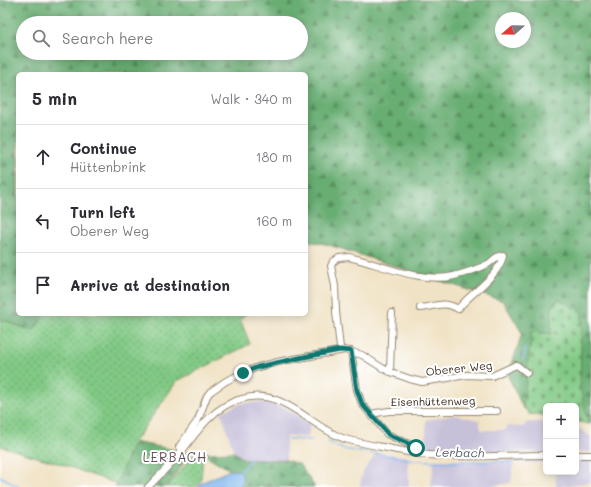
<!DOCTYPE html>
<meta charset="utf-8">
<style>
:root{--surface:#fff;--page:#f2f2f3;--text:#2b2b33;--muted:#7c7c81;--line:#e1e1e2}
body{margin:0;font-family:Mali,sans-serif;background:var(--page);color:var(--text)}
.controls{position:absolute;right:12px;bottom:12px;display:grid;overflow:hidden;border-radius:6px;box-shadow:0 2px 10px #0003}
.controls button{width:36px;height:36px;display:grid;place-items:center;padding:0;border:0;border-bottom:1px solid var(--line);background:var(--surface);color:var(--text);font:20px sans-serif}
.compass{position:absolute;left:495px;top:12px;width:36px;height:36px;border-radius:50%;background:var(--surface);box-shadow:0 2px 10px #0003;rotate:250deg}
.stop{position:absolute;width:12px;height:12px;margin:-9px;border:3px solid #0f766e;border-radius:50%;background:#fff}
.stop.end{background:#0f766e;border-color:#fff;box-shadow:0 1px 4px #0008}
.list{margin:0;padding:0;list-style:none}
h2{display:flex;justify-content:space-between;align-items:center;height:52px;margin:0;padding:0 16px;font-size:17px}
h2 small{font-size:13px;font-weight:400;color:var(--muted)}
.list li{display:grid;grid-template-columns:26px 1fr auto;gap:12px;align-items:center;box-sizing:border-box;height:64px;padding:0 16px;border-top:1px solid var(--line)}
.list b{display:block;font-size:15px;white-space:nowrap}
.list p{margin:0;font-size:13px;white-space:nowrap;color:var(--muted)}
.list em{font-size:13px;font-style:normal;color:var(--muted)}
.icon{flex:none;width:22px;height:22px;fill:none;stroke:currentColor;stroke-width:2;stroke-linecap:round;stroke-linejoin:round}
.map{position:relative;flex:none;width:591px;height:487px;overflow:hidden}
.search{position:absolute;background:var(--surface);box-shadow:0 2px 10px #0003;left:16px;top:16px;width:292px;height:44px;display:flex;align-items:center;gap:10px;box-sizing:border-box;padding:0 14px;border-radius:22px;color:var(--muted);font-size:15px}
.panel{position:absolute;background:var(--surface);box-shadow:0 2px 10px #0003;left:16px;top:72px;width:292px;height:244px;border-radius:6px}
.map>svg:first-child{display:block}
.industrial{fill:#c6c0d9}
.grass{fill:url(#grass-dots);stroke:#5e7a51}
.forest{fill:url(#forest-firs);stroke:#526c48;fill-rule:evenodd}
.cemetery{fill:url(#cemetery-stones);stroke:#5e7a51}
.water{fill:#7db5ed;stroke:#5c7086}
.lines{fill:none;stroke-linecap:round;stroke-linejoin:round}
.stream{stroke:#7db5ed;stroke-width:1.5}
.minor-casing{stroke:#968671;stroke-width:8}
.minor{stroke:#fff;stroke-width:6}
.route{stroke:#0f766e;stroke-width:5}
.labels{text-anchor:middle;dominant-baseline:central;stroke-width:4;stroke-linejoin:round;paint-order:stroke}
.street-label{font-size:11px;fill:#3b2a1e;stroke:#fff}
.water-label{font-size:12px;font-style:italic;fill:#525b66;stroke:#fff}
.quarter-label{font-size:13px;letter-spacing:1px;fill:#66535a;stroke:#fff}
</style>
<div class="map">
<svg width="591" height="487" viewBox="0 0 591 487">
<defs>
<pattern id="grass-dots" width="8" height="8" patternUnits="userSpaceOnUse"><rect width="8" height="8" fill="#81c984"/><path d="M2 2h.1M6 6h.1" fill="none" stroke="#6ba36b" stroke-width="1.8" stroke-linecap="round"/></pattern>
<pattern id="forest-firs" width="22" height="20" patternUnits="userSpaceOnUse"><rect width="22" height="20" fill="#68ad72"/><path d="M5 1l3.5 6h-7zM16 11l3.5 6h-7z" fill="#578d5d"/></pattern>
<pattern id="cemetery-stones" width="16" height="16" patternUnits="userSpaceOnUse"><rect width="16" height="16" fill="#81c984"/><path d="M2 7V4a2 2 0 0 1 4 0v3zM10 15v-3a2 2 0 0 1 4 0v3z" fill="#6ba36b"/></pattern>
</defs>
<rect width="100%" height="100%" fill="#fff"/>
<filter id="ink" filterUnits="userSpaceOnUse"><feTurbulence type="fractalNoise" baseFrequency=".025" numOctaves="2"/><feDisplacementMap in="SourceGraphic" scale="8" xChannelSelector="R" yChannelSelector="G"/><feConvolveMatrix kernelMatrix="1 2 1 2 8 2 1 2 1" color-interpolation-filters="sRGB"/></filter>
<filter id="wash" filterUnits="userSpaceOnUse"><feTurbulence type="fractalNoise" baseFrequency=".012" numOctaves="4" result="noise"/><feDisplacementMap in="SourceGraphic" scale="16" xChannelSelector="R" yChannelSelector="G"/><feGaussianBlur stdDeviation="0.9" result="paint"/><feColorMatrix in="noise" values="0 0 0 0 0 0 0 0 0 0 0 0 0 0 0 0 0 1.4 0 .05"/><feComposite in="paint" operator="in"/></filter>
<g filter="url(#wash)">
<rect width="100%" height="100%" fill="#f0e2c4"/>
<!-- industrial -->
<path class="industrial" d="M266,402l20,6 24,15 -2,14 -22,-1v24h-41l-11,-8 -13,-40 21,-9z
M455,415l24,5 2,10h25v-4l17,1 4,-5h19v30h-120v-32z
M576,426l15,11v15h-15z
M377,452l31,5 1,30h-48l-1,-3 3,-12z
M591,458v24l-35,5 -1,-15h21v-13z
M434,460h80l-3,22 -20,5h-60z"/>
<!-- grass -->
<path class="grass" d="M45,314h201l-6,5 10,25 -73,37 -43,61 -17,42 -53,-19 -64,-19v-127l32,12z
M194,454h9l-2,26 -5,7h-29z"/>
<!-- forest -->
<path class="forest" d="M0,0h591v424l-15,-3v-15h-30v9l-17,-1 -2,-4 -4,-2 -15,-32 14,-43 -19,-32 -177,-57 -20,-3v-167h-288v240h27l-12,17 -33,-12zM501,18h24v24h-24zM23,23h278v30h-278z
M134,442l57,11 -25,34h-51z
M234,452l11,8h41l13,4 16,23h-75l3,-7 -2,-9 -11,-1 -28,-17z"/>
<!-- cemetery -->
<path class="cemetery" d="M558,299l24,13 -2,75 8,37 -12,-3v-15h-30v9l-17,-1 -2,-4 -4,-2 9,-76 19,2 1,-26z"/>
<!-- water -->
<path class="water" d="M230,470l11,1 2,9 -3,7h-42l3,-4z"/>
<g class="lines">
<!-- stream -->
<path class="stream" d="M523,360l2,-11
M288,439l23,1
M328,442l14,7 74,11 29,2 101,-1
M576,461l15,-1
M240,472l12,-14
M0,476l19,11"/>
</g>
</g>
<g filter="url(#ink)">
<g class="lines">
<defs>
<path id="minor" d="M340,348l-4,-36 -1,-26 -4,-20 2,-4 6,-4 10,-1c30,7 75,27 105,19 11,-3 24,-7 34,-12 8,-5 5,-7 15,-9 -3,21 -33,38 -45,54 -14,-9 -24,-2 -38,-1
M351,351l6,39 5,14 25,30 26,12 8,8
M390,372l2,-59
M370,414l19,-3h108
M181,452l-2,-5 19,-27 9,-24 3,-4 16,-11 17,-8 15,-6 24,-6 63,-11 17,5 22,14 12,5 14,5 12,3 45,-7 25,1 24,-11 2,1 9,7
M576,455h15
M148,487c11,-11 23,-23 33,-35 17,-21 30,-43 57,-52 45,-16 70,27 107,39 15,4 32,7 47,10 12,2 24,5 36,6 39,3 79,0 118,0"/>
</defs>
<!-- minor casing -->
<use href="#minor" class="minor-casing"/>
<!-- minor -->
<use href="#minor" class="minor"/>
</g>
</g>
<g class="lines" filter="url(#ink)">
<!-- route -->
<path class="route" d="M243,373l15,-6 46,-10 36,-7 11,1 6,39 5,14 27,31 16,7 11,6"/>
</g>
<g class="labels">
<!-- street labels -->
<g class="street-label">
<text transform="translate(459 368) rotate(-6)">Oberer Weg</text>
<text transform="translate(433 401) rotate(-1)">Eisenhüttenweg</text>
</g>
<!-- water labels -->
<g class="water-label">
<text transform="translate(460 452) rotate(1)">Lerbach</text>
</g>
<!-- quarter labels -->
<g class="quarter-label">
<text x="175" y="456">LERBACH</text>
</g>
</g>
</svg>
<div class="controls">
<button>+</button>
<button>−</button>
</div>
<svg class="compass" viewBox="-18 -18 36 36"><path d="M0-13l5 13h-10z" fill="#e53935"/><path d="M0 13l5-13h-10z" fill="#7c7c81"/></svg>
<div class="stop" style="left:416px;top:448px"></div>
<div class="stop end" style="left:243px;top:373px"></div>
<div class="search"><svg class="icon" aria-label="search" viewBox="0 0 24 24"><circle cx="10" cy="10" r="6"/><path d="M15 15l6 6"/></svg>Search here</div>
<section class="panel">
<h2>5 min<small>Walk · 340 m</small></h2>
<ul class="list">
<li><svg class="icon" aria-label="ahead" viewBox="0 0 24 24"><path d="M12 20V5M6 11l6-6 6 6"/></svg><div><b>Continue</b><p>Hüttenbrink</p></div><em>180 m</em></li>
<li><svg class="icon" aria-label="left" viewBox="0 0 24 24"><path d="M17 20v-9H6M10 6l-5 5 5 5"/></svg><div><b>Turn left</b><p>Oberer Weg</p></div><em>160 m</em></li>
<li><svg class="icon" aria-label="arrive" viewBox="0 0 24 24"><path d="M6 21V4h12l-3 4 3 4H6"/></svg><div><b>Arrive at destination</b></div></li>
</ul>
</section>
</div>
